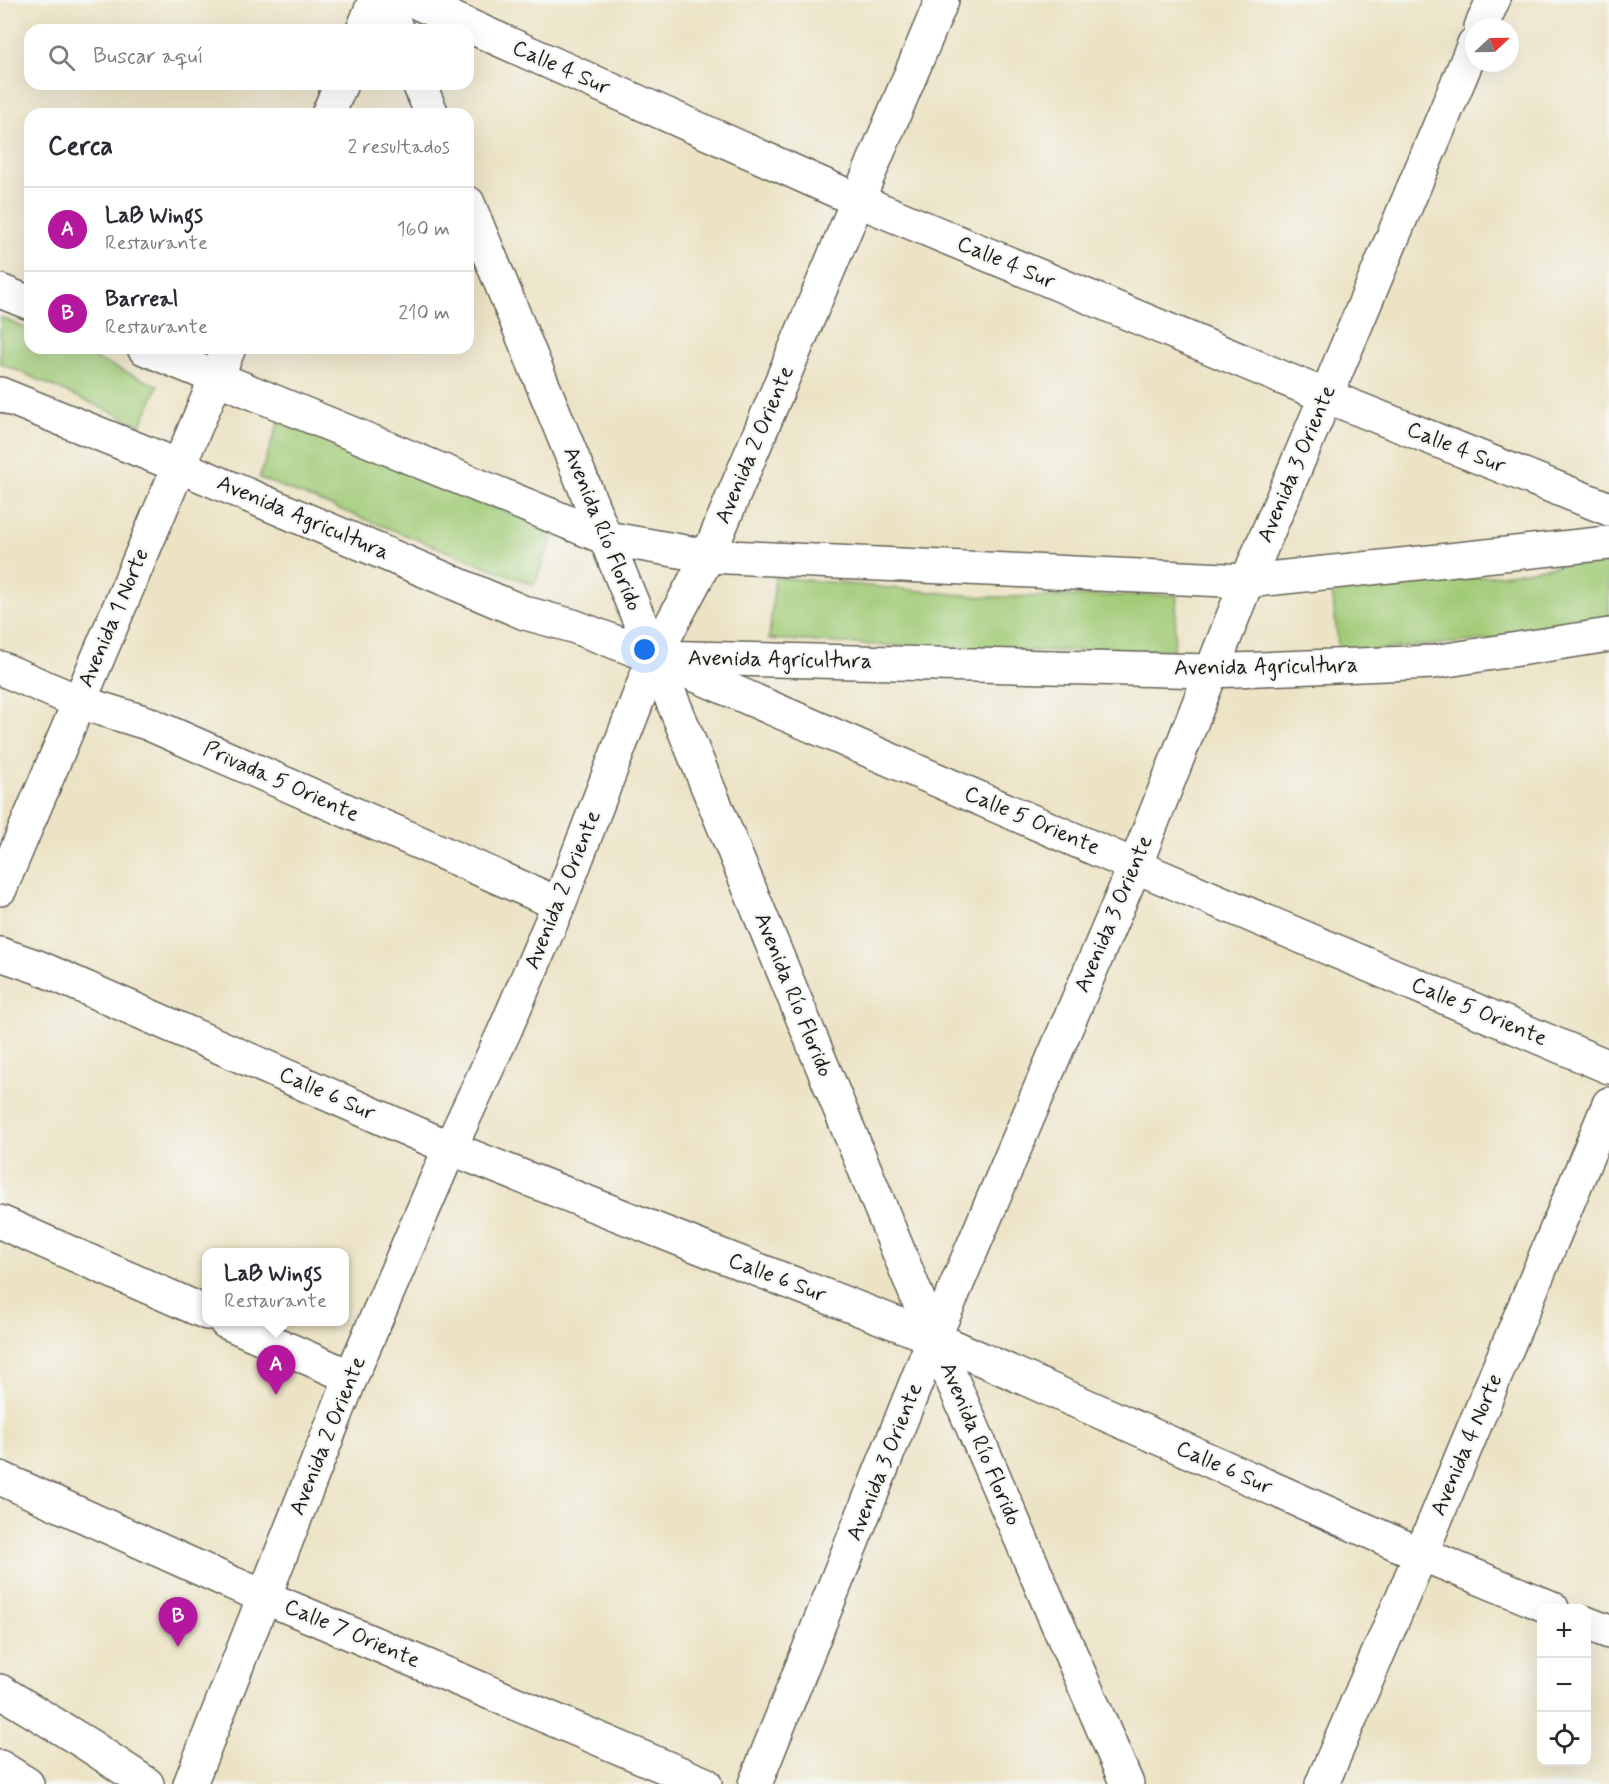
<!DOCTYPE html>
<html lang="es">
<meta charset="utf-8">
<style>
:root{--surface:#fff;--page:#f2f2f3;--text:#2b2b33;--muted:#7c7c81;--line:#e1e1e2;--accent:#b5179e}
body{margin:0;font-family:Mynerve,sans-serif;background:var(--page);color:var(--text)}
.controls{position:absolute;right:18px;bottom:18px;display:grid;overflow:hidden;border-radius:12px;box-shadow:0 6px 24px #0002}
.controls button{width:54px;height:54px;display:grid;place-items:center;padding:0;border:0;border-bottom:2px solid var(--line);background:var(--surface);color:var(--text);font:30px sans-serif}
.compass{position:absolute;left:1465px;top:18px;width:54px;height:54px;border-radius:50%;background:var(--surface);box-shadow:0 6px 24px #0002;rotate:68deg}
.you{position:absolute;left:645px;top:650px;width:21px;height:21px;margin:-15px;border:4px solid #fff;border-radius:50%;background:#1a73e8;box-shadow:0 0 0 9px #1a73e833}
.badge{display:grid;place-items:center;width:39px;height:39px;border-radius:50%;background:var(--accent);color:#fff;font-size:20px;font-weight:700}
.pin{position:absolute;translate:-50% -50px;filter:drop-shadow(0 2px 3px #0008)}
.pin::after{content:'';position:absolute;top:32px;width:21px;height:18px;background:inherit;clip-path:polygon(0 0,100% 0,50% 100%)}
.popup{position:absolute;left:202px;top:1248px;width:147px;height:78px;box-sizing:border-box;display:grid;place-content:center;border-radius:12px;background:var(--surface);filter:drop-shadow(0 2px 4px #0005);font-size:20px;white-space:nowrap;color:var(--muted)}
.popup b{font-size:22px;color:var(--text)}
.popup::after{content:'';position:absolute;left:50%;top:100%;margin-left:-12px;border:12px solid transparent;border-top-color:var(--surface)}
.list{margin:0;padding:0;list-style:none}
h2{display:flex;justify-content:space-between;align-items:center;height:78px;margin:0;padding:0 24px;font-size:26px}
h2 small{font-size:20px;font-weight:400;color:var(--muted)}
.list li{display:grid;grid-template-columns:39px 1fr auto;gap:18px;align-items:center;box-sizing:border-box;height:84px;padding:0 24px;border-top:2px solid var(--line)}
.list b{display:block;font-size:22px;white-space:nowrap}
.list p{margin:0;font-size:20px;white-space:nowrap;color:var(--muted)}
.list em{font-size:20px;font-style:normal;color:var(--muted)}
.icon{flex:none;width:33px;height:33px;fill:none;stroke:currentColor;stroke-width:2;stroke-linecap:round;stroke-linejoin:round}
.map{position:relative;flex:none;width:1609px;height:1784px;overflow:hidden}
.search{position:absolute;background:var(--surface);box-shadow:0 6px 24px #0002;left:24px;top:24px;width:450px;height:66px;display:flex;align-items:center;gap:15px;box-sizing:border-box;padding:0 21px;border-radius:18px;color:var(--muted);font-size:22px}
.panel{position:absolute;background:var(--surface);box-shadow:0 6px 24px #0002;left:24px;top:108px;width:450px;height:246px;border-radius:18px}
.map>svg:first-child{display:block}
.green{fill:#a1cb77;stroke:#5e744a;stroke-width:1.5}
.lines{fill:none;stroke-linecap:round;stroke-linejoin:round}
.minor-casing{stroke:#656257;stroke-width:36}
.tertiary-casing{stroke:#656257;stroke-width:36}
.secondary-casing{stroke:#656257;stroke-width:36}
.primary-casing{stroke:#656257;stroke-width:36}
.minor{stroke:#fff;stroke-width:33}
.tertiary{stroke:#fff;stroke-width:33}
.secondary{stroke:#fff;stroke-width:33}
.primary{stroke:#fff;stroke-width:33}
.labels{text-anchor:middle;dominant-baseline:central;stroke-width:4.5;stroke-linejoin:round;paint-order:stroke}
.street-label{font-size:22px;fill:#1c1c1c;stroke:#f6f6f2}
</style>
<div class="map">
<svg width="1609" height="1784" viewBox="0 0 1609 1784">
<rect width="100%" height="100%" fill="#f6f6f2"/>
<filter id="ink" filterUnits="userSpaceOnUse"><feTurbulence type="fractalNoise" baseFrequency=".0167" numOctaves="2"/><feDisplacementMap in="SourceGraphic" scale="12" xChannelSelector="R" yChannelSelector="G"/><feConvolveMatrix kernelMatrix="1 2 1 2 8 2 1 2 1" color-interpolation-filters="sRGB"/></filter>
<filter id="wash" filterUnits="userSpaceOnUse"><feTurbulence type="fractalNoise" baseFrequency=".008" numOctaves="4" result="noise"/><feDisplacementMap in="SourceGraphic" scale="24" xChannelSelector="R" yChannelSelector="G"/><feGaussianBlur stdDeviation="1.35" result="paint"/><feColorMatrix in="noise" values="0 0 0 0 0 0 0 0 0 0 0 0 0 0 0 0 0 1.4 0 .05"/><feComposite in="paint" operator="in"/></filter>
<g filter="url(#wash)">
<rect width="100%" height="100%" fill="#ece3c4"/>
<!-- green -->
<path class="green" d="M0,317l30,13v18h41l87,38 -17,39 -141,-62z
M279,421l276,110 -21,54 -275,-107z
M1609,557v65l-99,16 -171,15 -7,-63 170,-15z
M775,577l209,20 193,-2 -3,55 -190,1 -215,-12z"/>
</g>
<g filter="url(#ink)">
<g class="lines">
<defs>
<path id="minor" d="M411,0l446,200 469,196 283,113
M1481,27l12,-27
M363,30l12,-30
M328,114l13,-30
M654,657l481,209 474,201
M0,668l79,34 68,21 412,181
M0,889l229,-541
M0,954l38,13 412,181 270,107 214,83 461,205 157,65
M0,1222l207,91
M226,1322l125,55
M0,1478l232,105 473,201
M1586,1623l23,9
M755,1784l179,-446 201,-472 112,-285 79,-185 148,-352"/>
<path id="tertiary" d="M190,1784l161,-407 99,-229 55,-118 54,-126 95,-247 54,-101 234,-556
M1322,1784l99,-230 188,-450"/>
<path id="secondary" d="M385,0l12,30
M419,84l13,30
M468,203l466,1135 193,446
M0,291l30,12
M144,348l462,190 102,18 539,25 362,-38
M0,394l179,72 346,147 48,13 81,31 556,14 224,-9 175,-27"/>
<path id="primary" d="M0,1691l87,53 60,40
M0,1767l27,17"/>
</defs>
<!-- minor casing -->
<use href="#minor" class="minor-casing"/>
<!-- tertiary casing -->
<use href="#tertiary" class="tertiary-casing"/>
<!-- secondary casing -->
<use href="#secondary" class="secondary-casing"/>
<!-- primary casing -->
<use href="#primary" class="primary-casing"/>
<!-- minor -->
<use href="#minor" class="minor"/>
<!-- tertiary -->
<use href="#tertiary" class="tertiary"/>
<!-- secondary -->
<use href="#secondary" class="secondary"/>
<!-- primary -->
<use href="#primary" class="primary"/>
</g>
</g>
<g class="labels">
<!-- street labels -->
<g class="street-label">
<text transform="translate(561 68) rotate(24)">Calle 4 Sur</text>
<text transform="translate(1006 263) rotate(23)">Calle 4 Sur</text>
<text transform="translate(755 445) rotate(-67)">Avenida 2 Oriente</text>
<text transform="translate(1456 448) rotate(22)">Calle 4 Sur</text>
<text transform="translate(1297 464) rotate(-67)">Avenida 3 Oriente</text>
<text transform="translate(303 518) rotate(23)">Avenida Agricultura</text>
<text transform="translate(602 529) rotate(68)">Avenida Río Florido</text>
<text transform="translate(114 618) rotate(-67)">Avenida 1 Norte</text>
<text transform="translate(780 660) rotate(1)">Avenida Agricultura</text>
<text transform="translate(1266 667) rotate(-1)">Avenida Agricultura</text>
<text transform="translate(281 782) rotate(24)">Privada 5 Oriente</text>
<text transform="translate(1032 821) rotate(23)">Calle 5 Oriente</text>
<text transform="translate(563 890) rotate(-68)">Avenida 2 Oriente</text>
<text transform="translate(1114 914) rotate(-67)">Avenida 3 Oriente</text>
<text transform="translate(793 995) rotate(68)">Avenida Río Florido</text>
<text transform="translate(1479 1012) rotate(23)">Calle 5 Oriente</text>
<text transform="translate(327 1094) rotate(24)">Calle 6 Sur</text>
<text transform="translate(777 1278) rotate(21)">Calle 6 Sur</text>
<text transform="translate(328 1436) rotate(-68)">Avenida 2 Oriente</text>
<text transform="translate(980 1444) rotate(67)">Avenida Río Florido</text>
<text transform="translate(1467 1445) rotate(-67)">Avenida 4 Norte</text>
<text transform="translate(885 1462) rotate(-68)">Avenida 3 Oriente</text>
<text transform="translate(1224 1468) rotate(24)">Calle 6 Sur</text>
<text transform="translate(352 1634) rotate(23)">Calle 7 Oriente</text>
</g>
</g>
</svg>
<div class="controls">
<button>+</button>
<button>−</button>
<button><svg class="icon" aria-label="locate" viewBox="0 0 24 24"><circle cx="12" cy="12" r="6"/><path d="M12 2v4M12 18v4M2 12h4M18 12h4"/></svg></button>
</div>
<svg class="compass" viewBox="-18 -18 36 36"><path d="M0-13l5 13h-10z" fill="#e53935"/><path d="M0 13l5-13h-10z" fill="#7c7c81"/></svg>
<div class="you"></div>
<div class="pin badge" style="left:276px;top:1395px">A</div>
<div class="popup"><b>LaB Wings</b>Restaurante</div>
<div class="pin badge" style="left:178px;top:1647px">B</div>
<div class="search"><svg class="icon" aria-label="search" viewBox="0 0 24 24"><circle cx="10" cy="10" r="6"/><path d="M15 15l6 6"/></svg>Buscar aquí</div>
<section class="panel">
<h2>Cerca<small>2 resultados</small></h2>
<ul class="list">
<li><span class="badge">A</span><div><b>LaB Wings</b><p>Restaurante</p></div><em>160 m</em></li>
<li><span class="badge">B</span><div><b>Barreal</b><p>Restaurante</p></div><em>210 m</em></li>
</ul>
</section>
</div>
